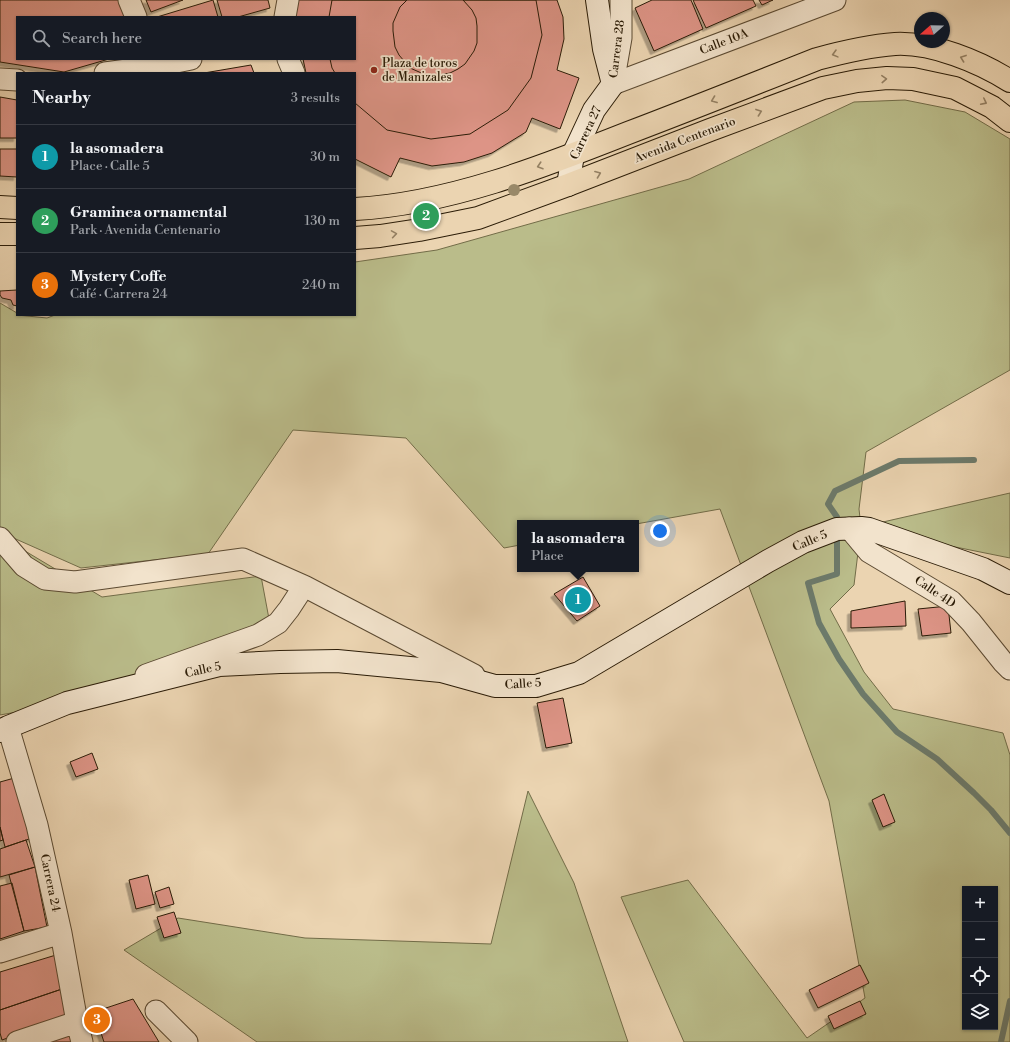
<!DOCTYPE html>
<meta charset="utf-8">
<style>
:root{--surface:#171b24;--page:#242831;--text:#f1f3f6;--muted:#9ea1a6;--line:#363941;--accent:#7c3aed}
body{margin:0;font-family:"Libre Bodoni",serif;background:var(--page);color:var(--text)}
.controls{position:absolute;right:12px;bottom:12px;display:grid;overflow:hidden;border-radius:0px;box-shadow:0 1px 3px #0004}
.controls button{width:36px;height:36px;display:grid;place-items:center;padding:0;border:0;border-bottom:1px solid var(--line);background:var(--surface);color:var(--text);font:20px sans-serif}
.compass{position:absolute;left:914px;top:12px;width:36px;height:36px;border-radius:50%;background:var(--surface);box-shadow:0 1px 3px #0004;rotate:250deg}
.you{position:absolute;left:660px;top:531px;width:14px;height:14px;margin:-10px;border:3px solid #fff;border-radius:50%;background:#1a73e8;box-shadow:0 0 0 6px #1a73e833}
.badge{display:grid;place-items:center;width:26px;height:26px;border-radius:50%;background:var(--accent);color:#fff;font-size:13px;font-weight:700}
.pin{position:absolute;translate:-50% -50%;border:2px solid #fff;box-shadow:0 1px 4px #0006}
.popup{position:absolute;left:517px;top:520px;width:122px;height:52px;box-sizing:border-box;display:grid;place-content:center;border-radius:0px;background:var(--surface);filter:drop-shadow(0 1px 3px #0005);font-size:13px;white-space:nowrap;color:var(--muted)}
.popup b{font-size:15px;color:var(--text)}
.popup::after{content:'';position:absolute;left:50%;top:100%;margin-left:-8px;border:8px solid transparent;border-top-color:var(--surface)}
.list{margin:0;padding:0;list-style:none}
h2{display:flex;justify-content:space-between;align-items:center;height:52px;margin:0;padding:0 16px;font-size:17px}
h2 small{font-size:13px;font-weight:400;color:var(--muted)}
.list li{display:grid;grid-template-columns:26px 1fr auto;gap:12px;align-items:center;box-sizing:border-box;height:64px;padding:0 16px;border-top:1px solid var(--line)}
.list b{display:block;font-size:15px;white-space:nowrap}
.list p{margin:0;font-size:13px;white-space:nowrap;color:var(--muted)}
.list em{font-size:13px;font-style:normal;color:var(--muted)}
.icon{flex:none;width:22px;height:22px;fill:none;stroke:currentColor;stroke-width:2;stroke-linecap:round;stroke-linejoin:round}
.map{position:relative;flex:none;width:1010px;height:1042px;overflow:hidden}
.search{position:absolute;background:var(--surface);box-shadow:0 1px 3px #0004;left:16px;top:16px;width:340px;height:44px;display:flex;align-items:center;gap:10px;box-sizing:border-box;padding:0 14px;border-radius:0px;color:var(--muted);font-size:15px}
.panel{position:absolute;background:var(--surface);box-shadow:0 1px 3px #0004;left:16px;top:72px;width:340px;height:244px;border-radius:0px}
.map>svg:first-child{display:block}
.green{fill:#babc8a;stroke:#726c48;fill-rule:evenodd}
.lines{fill:none;stroke-linecap:round;stroke-linejoin:round}
.stream{stroke:#6c7a6b;stroke-width:6}
.building{fill:#dd9486;stroke:#2b1c07;filter:url(#shadow)}
.street-casing{stroke:#5b4a32;stroke-width:23}
.secondary-casing{stroke:#2b1c07;stroke-width:24}
.primary-casing{stroke:#2b1c07;stroke-width:24}
.street{stroke:#f2e3cc;stroke-width:21}
.secondary{stroke:#f2e3cc;stroke-width:22}
.primary{stroke:#ebd4b1;stroke-width:22}
.tree{fill:#998969}
.oneway{stroke:#958164}
.poi-dot{fill:#8f2418;stroke:#f2e3cc;stroke-width:1.5}
.labels{text-anchor:middle;dominant-baseline:central;stroke-width:3.5;stroke-linejoin:round;paint-order:stroke}
.street-label{font-size:12px;fill:#2b1c07;stroke:#f2e3cc}
.poi-label{font-size:12px;fill:#2b1c07;stroke:#f2e3cc;text-anchor:start}
</style>
<div class="map">
<svg width="1010" height="1042" viewBox="0 0 1010 1042">
<defs>
<filter id="shadow"><feDropShadow dx="-3.5" dy="3.5" stdDeviation="0" flood-color="#0004"/></filter>
</defs>
<rect width="100%" height="100%" fill="#ebd4b1"/>
<filter id="stains"><feTurbulence type="fractalNoise" baseFrequency=".005" numOctaves="4"/><feColorMatrix values="0 0 0 0 .2 0 0 0 0 .09 0 0 0 0 .02 0 0 0 .5 -.17"/></filter>
<radialGradient id="worn" r=".72"><stop offset=".6" stop-color="#630" stop-opacity="0"/><stop offset="1" stop-color="#630" stop-opacity=".3"/></radialGradient>
<!-- green -->
<path class="green" d="M905,100l60,12 45,27v231l-144,82 -7,57 2,18 149,-34v65l-149,-30 -7,57 -24,24 34,63 29,37 110,24 7,22v287h-326l-63,-145 67,-17 119,158 58,-40 -36,-197 -109,-292 -84,15v-1h-116v22l-16,3 -98,-110 -113,-8 -85,124 -127,14 -81,-36v-229l17,10v2l30,3 8,-3h300v-53l82,-12 252,-71 165,-77zM965,889h30v138h-30z
M0,536l102,61 159,-21 11,59 -183,64 -89,16z
M528,791l46,92 54,159h-371l-133,-92 54,-32 127,20 186,6z"/>
<g class="lines">
<!-- stream -->
<path class="stream" d="M974,460l-75,1 -64,30 -7,13 9,13v57l-29,9 11,40 20,36 24,35 34,38 40,27 37,34 17,17 19,23
M1001,1042l9,-41"/>
</g>
<!-- building -->
<path class="building" d="M0,0h122l5,17h-110v42h92l-45,13 -64,-10z
M146,0h37l-32,12z
M213,0l5,17h-61z
M217,0h51l2,8 -32,9h-16z
M293,0h264l6,17 1,22 -7,31 22,8 -19,51 -28,-11 -6,14 -34,21 -28,9 -32,4 -32,-8 -9,19 -36,-18v-86h-49l-3,-14h52v-42h-66z
M332,0h75l-7,7 -7,16v8l2,16 4,8 11,13 16,7 8,1 16,-3 8,-4 7,-5 9,-13 3,-8v-17l-1,-8 -4,-8 -9,-10h73l6,35 -11,43 -23,32 -38,24 -39,5 -44,-9 -32,-27v-30h-20l-3,-5 -2,-9h25v-42h-26z
M652,0h39l12,29 -49,22 -19,-43z
M693,0h60l3,6 -50,22z
M759,0h14l-11,5z
M251,65l3,8h-50z
M0,97l17,3v38h-17z
M0,149h17v28l-17,-1z
M17,290v16l-4,-1 -2,-5 -9,-2 -2,-3v-4z
M583,577l17,29 -23,15 -23,-27z
M905,601l1,25 -55,2v-17z
M948,606l3,27 -29,3 -4,-27z
M563,698l9,45 -26,5 -9,-45z
M92,753l6,16 -22,8 -6,-15z
M18,777l17,60 -30,10 -5,-20v-45z
M884,794l11,28 -12,5 -11,-27z
M0,827l3,13 -3,1z
M26,840l9,27 -35,10v-28z
M35,867l12,60 -23,4 -15,-56z
M148,875l7,29 -19,5 -7,-29z
M12,883l12,48 -24,8v-53z
M169,887l5,17 -14,4 -5,-16z
M174,912l7,21 -17,5 -7,-21z
M56,955l6,34 -62,21v-38z
M860,965l9,18 -51,25 -9,-18z
M62,989l8,26 -68,25 -2,-7v-23z
M133,999l26,43h-55l-10,-30z
M860,1001l6,13 -32,15 -6,-13z
M71,1031l4,11h-25l-1,-4z"/>
<g class="lines">
<defs>
<path id="street" d="M129,0l7,17
M285,17l3,-17
M288,59l6,14
M105,73l52,-7 34,-7
M0,79l17,1
M613,84l222,-84
M613,84l8,-46v-38
M849,528l20,24 82,49 20,21 32,40 7,7
M0,538l24,28 21,13 30,3 168,-23 61,27 170,89
M146,675l112,-40 20,-12 11,-14 15,-23
M8,727l29,98 24,108 16,89 5,20
M0,952l61,-19
M156,1011l31,31
M17,1042l60,-20"/>
<path id="secondary" d="M568,185l5,-30 21,-45 19,-26 -9,-35 -7,-49
M0,731l8,-4 59,-24 152,-38 61,-3 57,-1 104,10 54,15h41l43,-13 189,-112 35,-19 34,-13 24,-1 8,1 114,40 27,14"/>
<path id="primary" d="M0,207l17,1
M355,209c93,-5 187,-42 273,-76 63,-24 126,-49 189,-74 26,-7 51,-13 78,-15 37,-2 85,18 115,37
M0,234h17
M355,238l25,-2 39,-6 59,-12 90,-33 142,-55 113,-42 34,-7 30,-3 26,1 42,9 37,19 18,14"/>
</defs>
<!-- street casing -->
<use href="#street" class="street-casing"/>
<!-- secondary casing -->
<use href="#secondary" class="secondary-casing"/>
<!-- primary casing -->
<use href="#primary" class="primary-casing"/>
<!-- street -->
<use href="#street" class="street"/>
<!-- secondary -->
<use href="#secondary" class="secondary"/>
<!-- primary -->
<use href="#primary" class="primary"/>
</g>
<!-- trees -->
<circle class="tree" cx="514" cy="190" r="6"/>
<!-- one-way arrows -->
<defs><path id="oneway-chevron" d="M-2-3.5L2.5 0L-2 3.5" fill="none" stroke-width="1.6" stroke-linecap="round" stroke-linejoin="round"/></defs>
<g class="oneway">
<use href="#oneway-chevron" transform="translate(835 54) rotate(165)"/>
<use href="#oneway-chevron" transform="translate(963 58) rotate(-160)"/>
<use href="#oneway-chevron" transform="translate(884 79) rotate(-3)"/>
<use href="#oneway-chevron" transform="translate(714 100) rotate(159)"/>
<use href="#oneway-chevron" transform="translate(984 102) rotate(27)"/>
<use href="#oneway-chevron" transform="translate(759 112) rotate(-20)"/>
<use href="#oneway-chevron" transform="translate(540 166) rotate(162)"/>
<use href="#oneway-chevron" transform="translate(598 174) rotate(-21)"/>
<use href="#oneway-chevron" transform="translate(394 234) rotate(-9)"/>
</g>
<!-- markers -->
<circle class="poi-dot" cx="374" cy="70" r="4"/>
<g class="labels">
<!-- street labels -->
<g class="street-label">
<text transform="translate(724 42) rotate(-21)">Calle 10A</text>
<text transform="translate(617 49) rotate(-83)">Carrera 28</text>
<text transform="translate(586 133) rotate(-65)">Carrera 27</text>
<text transform="translate(685 140) rotate(-21)">Avenida Centenario</text>
<text transform="translate(810 541) rotate(-23)">Calle 5</text>
<text transform="translate(935 592) rotate(34)">Calle 4D</text>
<text transform="translate(203 670) rotate(-12)">Calle 5</text>
<text transform="translate(523 684) rotate(-4)">Calle 5</text>
<text transform="translate(50 883) rotate(78)">Carrera 24</text>
</g>
<!-- poi labels -->
<g class="poi-label">
<text x="382" y="63">Plaza de toros<tspan x="382" dy="14">de Manizales</tspan></text>
</g>
</g>
<rect width="100%" height="100%" filter="url(#stains)"/>
<rect width="100%" height="100%" fill="url(#worn)"/>
</svg>
<div class="controls">
<button>+</button>
<button>−</button>
<button><svg class="icon" aria-label="locate" viewBox="0 0 24 24"><circle cx="12" cy="12" r="6"/><path d="M12 2v4M12 18v4M2 12h4M18 12h4"/></svg></button>
<button><svg class="icon" aria-label="layers" viewBox="0 0 24 24"><path d="M12 4l9 5-9 5-9-5zM3 14l9 5 9-5"/></svg></button>
</div>
<svg class="compass" viewBox="-18 -18 36 36"><path d="M0-13l5 13h-10z" fill="#e53935"/><path d="M0 13l5-13h-10z" fill="#9ea1a6"/></svg>
<div class="you"></div>
<div class="pin badge" style="left:578px;top:600px;background:#0f9aa8">1</div>
<div class="popup"><b>la asomadera</b>Place</div>
<div class="pin badge" style="left:426px;top:216px;background:#2e9e5b">2</div>
<div class="pin badge" style="left:97px;top:1020px;background:#e8710a">3</div>
<div class="search"><svg class="icon" aria-label="search" viewBox="0 0 24 24"><circle cx="10" cy="10" r="6"/><path d="M15 15l6 6"/></svg>Search here</div>
<section class="panel">
<h2>Nearby<small>3 results</small></h2>
<ul class="list">
<li><span class="badge" style="background:#0f9aa8">1</span><div><b>la asomadera</b><p>Place · Calle 5</p></div><em>30 m</em></li>
<li><span class="badge" style="background:#2e9e5b">2</span><div><b>Graminea ornamental</b><p>Park · Avenida Centenario</p></div><em>130 m</em></li>
<li><span class="badge" style="background:#e8710a">3</span><div><b>Mystery Coffe</b><p>Café · Carrera 24</p></div><em>240 m</em></li>
</ul>
</section>
</div>
